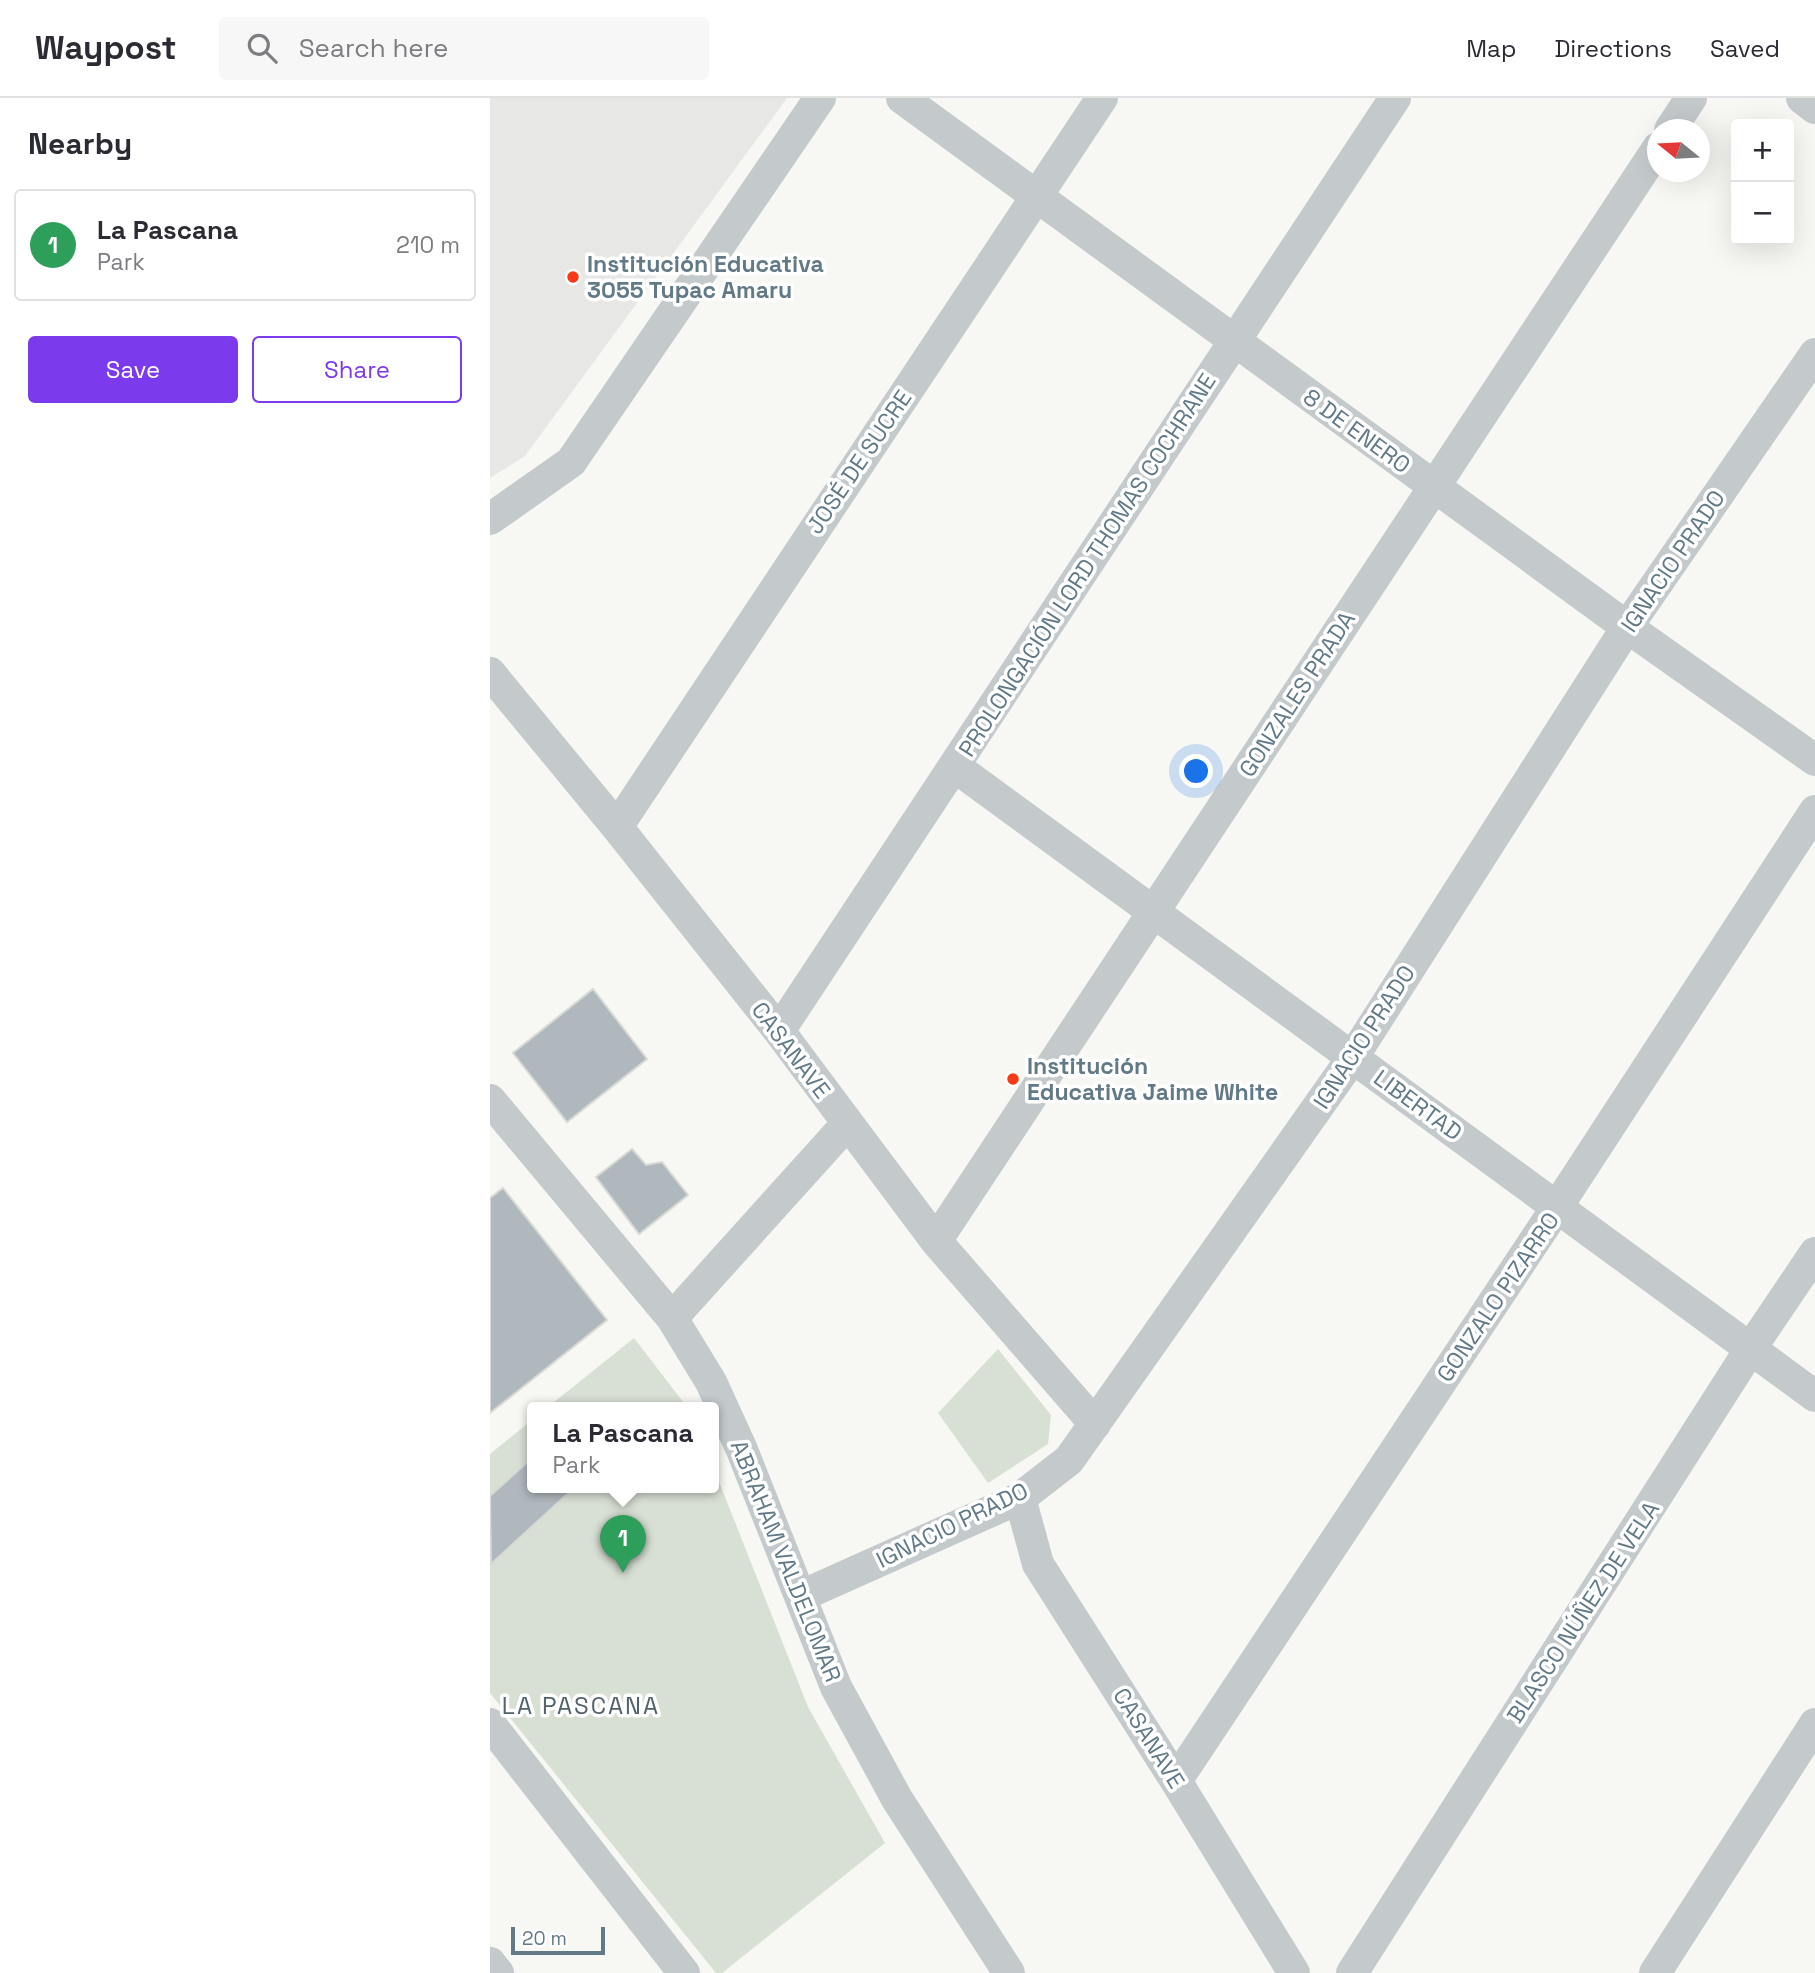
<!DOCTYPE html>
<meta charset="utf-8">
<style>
:root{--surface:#fff;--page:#f7f7f7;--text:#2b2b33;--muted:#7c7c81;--line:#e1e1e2;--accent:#7c3aed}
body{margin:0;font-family:"Space Grotesk",sans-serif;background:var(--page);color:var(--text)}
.controls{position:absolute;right:21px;top:21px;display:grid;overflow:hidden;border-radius:7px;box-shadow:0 7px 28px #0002}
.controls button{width:63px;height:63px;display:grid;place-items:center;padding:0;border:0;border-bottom:2px solid var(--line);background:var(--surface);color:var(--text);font:35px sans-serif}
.compass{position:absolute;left:1157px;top:21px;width:63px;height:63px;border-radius:50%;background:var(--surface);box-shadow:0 7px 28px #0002;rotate:288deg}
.scale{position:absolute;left:21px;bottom:18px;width:94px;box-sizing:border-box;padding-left:7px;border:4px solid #627987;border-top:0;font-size:19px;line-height:24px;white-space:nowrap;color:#627987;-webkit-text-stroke:5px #fff;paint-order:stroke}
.you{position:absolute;left:707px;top:674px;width:24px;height:24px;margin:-18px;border:5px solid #fff;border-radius:50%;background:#1a73e8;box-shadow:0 0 0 10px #1a73e833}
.badge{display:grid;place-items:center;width:46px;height:46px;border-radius:50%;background:var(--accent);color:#fff;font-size:23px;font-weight:700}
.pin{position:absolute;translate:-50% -58px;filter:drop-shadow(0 2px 4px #0008)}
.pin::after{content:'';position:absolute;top:37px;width:24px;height:21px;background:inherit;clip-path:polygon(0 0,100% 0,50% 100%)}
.popup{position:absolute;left:37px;top:1304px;width:192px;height:91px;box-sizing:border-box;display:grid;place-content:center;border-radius:7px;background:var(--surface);filter:drop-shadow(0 2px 5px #0005);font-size:23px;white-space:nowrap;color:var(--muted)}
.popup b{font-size:26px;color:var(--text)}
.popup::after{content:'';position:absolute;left:50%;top:100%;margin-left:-14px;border:14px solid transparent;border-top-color:var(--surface)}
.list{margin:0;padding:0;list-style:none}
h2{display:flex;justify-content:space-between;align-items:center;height:91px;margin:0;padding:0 28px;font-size:30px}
h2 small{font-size:23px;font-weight:400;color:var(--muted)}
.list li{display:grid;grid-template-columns:46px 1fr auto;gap:21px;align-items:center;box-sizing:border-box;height:112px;margin:0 14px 14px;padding:0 14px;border:2px solid var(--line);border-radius:7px}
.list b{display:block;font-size:26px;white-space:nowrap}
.list p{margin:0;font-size:23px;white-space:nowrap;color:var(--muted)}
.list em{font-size:23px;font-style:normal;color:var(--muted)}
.actions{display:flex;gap:14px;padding:21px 28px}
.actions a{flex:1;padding:16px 0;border:2px solid var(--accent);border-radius:7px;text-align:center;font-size:24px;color:var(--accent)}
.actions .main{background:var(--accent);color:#fff}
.icon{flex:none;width:38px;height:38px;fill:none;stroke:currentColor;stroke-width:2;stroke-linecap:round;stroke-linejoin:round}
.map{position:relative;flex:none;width:1325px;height:1875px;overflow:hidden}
header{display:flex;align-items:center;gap:42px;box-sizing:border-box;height:98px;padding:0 35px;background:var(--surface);border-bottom:2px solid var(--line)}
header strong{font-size:33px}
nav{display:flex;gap:38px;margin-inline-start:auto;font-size:24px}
.search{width:490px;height:63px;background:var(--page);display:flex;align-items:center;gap:18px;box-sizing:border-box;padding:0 24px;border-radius:7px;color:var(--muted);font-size:26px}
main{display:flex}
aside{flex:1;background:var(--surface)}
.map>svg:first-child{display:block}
.built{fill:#e7e8e6}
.green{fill:#d8dfd3}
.building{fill:#aeb8bd;stroke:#d8d8d5;stroke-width:2}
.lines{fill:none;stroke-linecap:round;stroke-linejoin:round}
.minor{stroke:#c4c9cc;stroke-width:32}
.poi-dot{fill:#f53a15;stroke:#fff;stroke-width:2.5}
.labels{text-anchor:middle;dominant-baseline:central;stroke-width:7;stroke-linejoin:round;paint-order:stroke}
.poi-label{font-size:23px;font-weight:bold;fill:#627987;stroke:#fff;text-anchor:start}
.street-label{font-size:23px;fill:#627987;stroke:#fff}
.neighbourhood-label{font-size:24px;letter-spacing:2px;fill:#51626b;stroke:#fff}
</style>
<header>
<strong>Waypost</strong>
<div class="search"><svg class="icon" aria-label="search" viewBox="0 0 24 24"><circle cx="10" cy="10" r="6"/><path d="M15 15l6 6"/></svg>Search here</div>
<nav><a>Map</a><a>Directions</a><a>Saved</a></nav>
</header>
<main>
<aside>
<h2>Nearby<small></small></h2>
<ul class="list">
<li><span class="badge" style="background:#2e9e5b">1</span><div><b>La Pascana</b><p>Park</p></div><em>210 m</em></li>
</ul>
<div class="actions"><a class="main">Save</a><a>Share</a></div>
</aside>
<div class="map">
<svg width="1325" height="1875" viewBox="0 0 1325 1875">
<rect width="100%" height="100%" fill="#f7f7f3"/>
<!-- built -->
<path class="built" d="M0,0h297l-262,358 -35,22z"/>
<!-- green -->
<path class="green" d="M144,1240l53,69h-139z
M508,1251l53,66 -3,29 -60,39 -50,-70z
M42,1322v67h182v-18l94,238 77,136 -163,130h-6l-226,-280v-239z"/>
<!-- building -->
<path class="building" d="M103,891l54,70 -80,63 -54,-69z
M142,1051l14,16 16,-3 26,33 -49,39 -43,-57z
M13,1090l104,132 -117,93v-215z
M42,1360v29h43l-84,77 -1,-68z"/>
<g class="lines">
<!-- minor -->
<path class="minor" d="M412,0l725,529 188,133
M1312,0l13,10
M1180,32l21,-32
M0,421l81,-57 249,-364
M0,575l127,154 162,204 157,210 159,183
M464,668l861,630
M127,729l485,-729
M289,933l616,-933
M0,1002l182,218 39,64 31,68 94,237 61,112 112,174
M446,1143l722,-1093
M182,1220l175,-194
M530,1400l18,66 138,217 118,192
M311,1498l219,-98 49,-38 284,-403 274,-430 188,-273
M0,1626l194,249
M686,1683l381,-574 258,-396
M0,1865l8,10
M862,1875l399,-625 64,-95
M1165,1875l160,-249"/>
</g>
<!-- markers -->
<g class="poi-dot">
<circle cx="83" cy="179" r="7"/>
<circle cx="523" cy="981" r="7"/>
</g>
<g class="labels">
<!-- poi labels -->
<g class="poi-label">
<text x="97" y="166">Institución Educativa<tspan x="97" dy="26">3055 Tupac Amaru</tspan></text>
<text x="537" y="968">Institución<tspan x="537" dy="26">Educativa Jaime White</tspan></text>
</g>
<!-- street labels -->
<g class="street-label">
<text transform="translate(867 333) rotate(36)">8 DE ENERO</text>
<text transform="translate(369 364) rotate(-56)">JOSÉ DE SUCRE</text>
<text transform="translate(1183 463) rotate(-56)">IGNACIO PRADO</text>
<text transform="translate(597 467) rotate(-57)">PROLONGACIÓN LORD THOMAS COCHRANE</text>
<text transform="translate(807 596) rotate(-57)">GONZALES PRADA</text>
<text transform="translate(874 939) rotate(-57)">IGNACIO PRADO</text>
<text transform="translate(301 952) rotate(53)">CASANAVE</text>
<text transform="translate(928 1007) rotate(36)">LIBERTAD</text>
<text transform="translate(1008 1199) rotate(-56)">GONZALO PIZARRO</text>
<text transform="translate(462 1427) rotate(-26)">IGNACIO PRADO</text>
<text transform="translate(296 1463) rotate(68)">ABRAHAM VALDELOMAR</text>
<text transform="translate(1093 1514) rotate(-57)">BLASCO NÚÑEZ DE VELA</text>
<text transform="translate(659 1640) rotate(58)">CASANAVE</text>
</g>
<!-- neighbourhood labels -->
<g class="neighbourhood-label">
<text x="91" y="1607">LA PASCANA</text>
</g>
</g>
</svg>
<div class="controls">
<button>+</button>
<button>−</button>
</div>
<svg class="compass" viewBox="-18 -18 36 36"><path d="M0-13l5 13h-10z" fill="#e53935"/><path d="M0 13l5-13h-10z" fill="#7c7c81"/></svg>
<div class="scale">20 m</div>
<div class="you"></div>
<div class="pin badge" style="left:133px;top:1475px;background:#2e9e5b">1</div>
<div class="popup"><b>La Pascana</b>Park</div>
</div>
</main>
